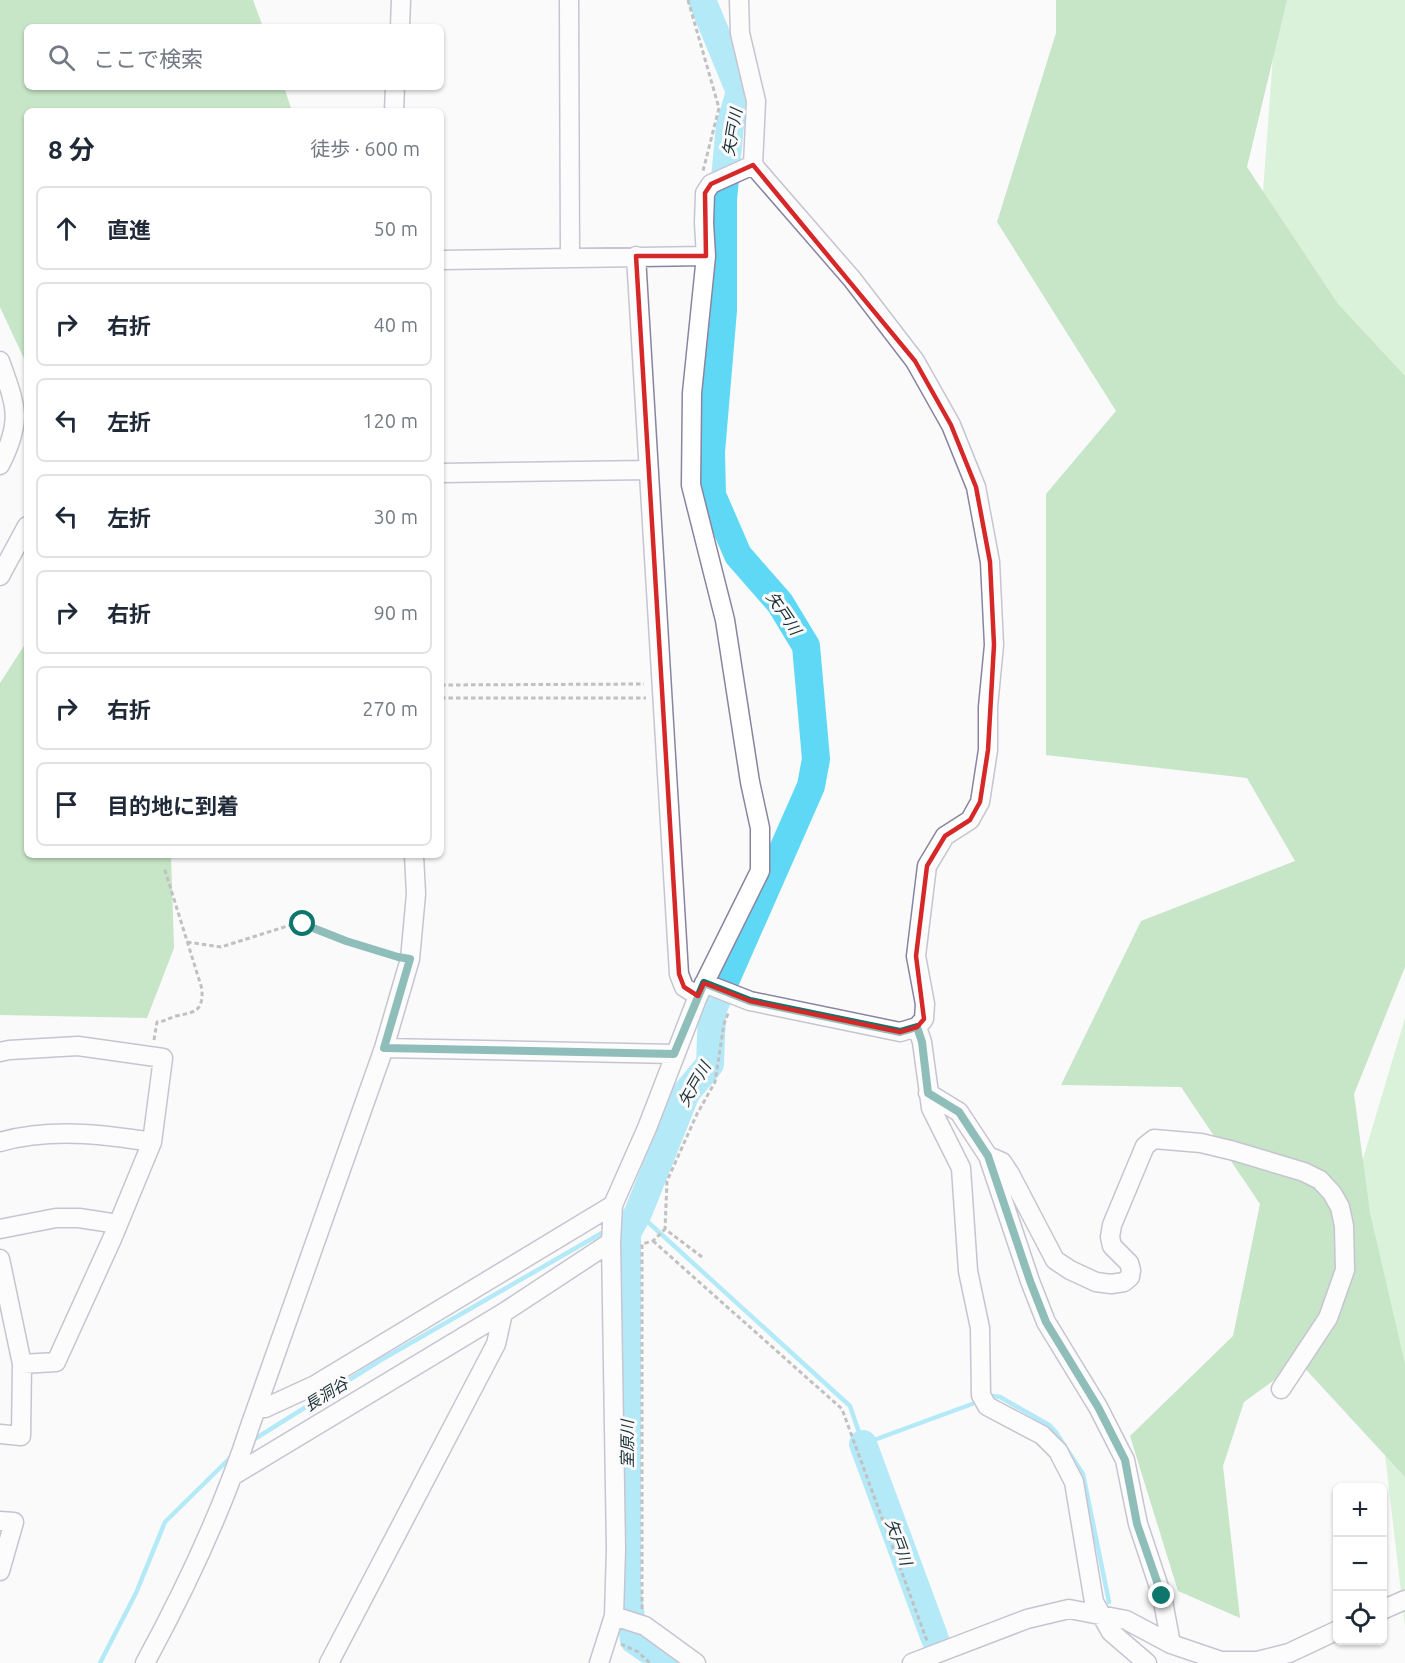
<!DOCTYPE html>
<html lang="ja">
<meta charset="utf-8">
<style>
:root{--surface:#fff;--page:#f2f2f3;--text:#1f2937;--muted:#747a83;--line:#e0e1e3}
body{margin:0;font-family:Ubuntu,"Noto Sans JP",sans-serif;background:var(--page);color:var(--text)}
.controls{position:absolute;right:18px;bottom:18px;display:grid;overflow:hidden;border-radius:9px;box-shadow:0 2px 4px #0004}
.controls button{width:54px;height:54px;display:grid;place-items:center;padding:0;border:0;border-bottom:2px solid var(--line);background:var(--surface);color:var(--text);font:30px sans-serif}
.stop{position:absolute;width:18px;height:18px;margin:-14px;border:4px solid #0f766e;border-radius:50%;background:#fff}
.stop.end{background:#0f766e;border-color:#fff;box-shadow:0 2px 6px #0008}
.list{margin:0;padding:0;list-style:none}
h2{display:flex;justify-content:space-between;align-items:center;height:78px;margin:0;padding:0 24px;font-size:26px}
h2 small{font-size:20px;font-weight:400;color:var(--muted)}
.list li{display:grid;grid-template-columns:39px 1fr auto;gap:18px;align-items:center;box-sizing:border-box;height:84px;margin:0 12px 12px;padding:0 12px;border:2px solid var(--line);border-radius:9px}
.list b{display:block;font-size:22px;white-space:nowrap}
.list em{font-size:20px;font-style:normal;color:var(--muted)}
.icon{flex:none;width:33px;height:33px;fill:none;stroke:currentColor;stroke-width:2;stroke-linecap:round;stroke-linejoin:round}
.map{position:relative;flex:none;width:1405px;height:1663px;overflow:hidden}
.search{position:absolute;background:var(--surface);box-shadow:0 2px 4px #0004;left:24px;top:24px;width:420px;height:66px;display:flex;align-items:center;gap:15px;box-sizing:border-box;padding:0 21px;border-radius:9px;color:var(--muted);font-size:22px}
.panel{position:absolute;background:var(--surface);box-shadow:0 2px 4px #0004;left:24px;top:108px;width:420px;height:750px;border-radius:9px}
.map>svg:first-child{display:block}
.green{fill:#b3e8b3}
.forest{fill:#89cc8a}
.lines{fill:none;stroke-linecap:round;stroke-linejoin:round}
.stream{stroke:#5fd8f5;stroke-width:4.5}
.river{stroke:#5fd8f5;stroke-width:28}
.minor-casing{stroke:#8a84a1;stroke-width:21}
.path{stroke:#7c7b80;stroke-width:3;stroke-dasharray:4.5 3;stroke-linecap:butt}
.minor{stroke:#fff;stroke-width:18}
.route{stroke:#0f766e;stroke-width:8}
.marked{fill:none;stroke:#d62828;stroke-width:4.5;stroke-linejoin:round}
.labels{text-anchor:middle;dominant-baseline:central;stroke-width:6;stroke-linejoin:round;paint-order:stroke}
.water-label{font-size:16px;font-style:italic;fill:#192e34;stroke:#fafafa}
</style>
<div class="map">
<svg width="1405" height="1663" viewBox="0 0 1405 1663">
<rect width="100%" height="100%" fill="#fafafa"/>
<!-- green -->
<path class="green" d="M1277,0h128v485l-148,-210z
M1405,1018v608l-51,-437z"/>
<!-- forest -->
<path class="forest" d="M0,0h253l10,27h-236v60h257l8,24h-265v254l-27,-58z
M1056,0h231l-40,167 91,137 67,72v591l-51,127 16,119 35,151v113l-106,-115 -55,40 -21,64 17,152 -62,-27 -48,-155 103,-100 27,-132 -79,-117 -120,-2 80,-164 154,-60 -48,-83 -201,-23v-261l70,-83 -119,-189 59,-189z
M27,641v214h144l3,93 -27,70 -147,-3v-332z"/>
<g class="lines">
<!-- stream -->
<path class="stream" d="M617,1225l21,-12 212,193 13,38 109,-40
M993,1396l7,1 49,28 6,6 28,43 26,128
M253,1440l128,-80 226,-130
M100,1663l36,-70 29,-71 67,-66"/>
<!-- river -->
<path class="river" d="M863,1444l72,195
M663,1663l-3,-5 -26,-18 -7,-51v-356l11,-20 48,-120 24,-29 2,-53 99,-225 5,-27 -10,-113 -26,-43 -42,-48 -26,-60 -1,-43 12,-142v-110l7,-75 10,-33 -38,-92"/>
<defs>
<path id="minor" d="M569,0l1,258
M739,0l1,33 16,68 -3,64 99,114 63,82 36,64 25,62 14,75 4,83 -6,62v43l-8,52 -10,18 -25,16 -18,30 -11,90 9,48 -1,15 -7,8 5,15 9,66 30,60 7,103 12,57 1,67 6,11 55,29 16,16 16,31 20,120 17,30 36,31
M400,27l1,-27
M394,111l1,-24
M636,256l43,718 5,13 14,9
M441,260l265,-4
M0,361c16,45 23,59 0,104
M441,473l207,-3
M0,576l27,-50
M704,983l46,18 150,31 17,-5
M384,1048l290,6
M0,1052l9,-2 69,-4 85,12 -11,84 -40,97 -56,123 -34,2
M928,1093l31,19 29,44 14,6 8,12 45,86 15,10 26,12 15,2 13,-2 6,-5 1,-7 -2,-7 -17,-17 -2,-9 2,-12 33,-79 9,-7 47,4 33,8 70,21 16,8 12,13 8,14 4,19 1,44 -17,48 -47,71
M0,1142c50,-14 102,-8 152,0
M988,1156l42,125 16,41 52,85 27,53 13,64 24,72 9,48
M0,1229l56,-11h23l39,6
M0,1259l22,105 -1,72 -21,-2
M257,1406l8,2 50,-23 298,-180
M234,1475l269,-162
M0,1521l14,1 -14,49
M1382,1610l23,-10
M614,1616l31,10 51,37
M145,1663c42,-77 78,-154 105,-237l134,-378 26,-89 6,-65 -2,-39
M329,1663l167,-319 7,-31 108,-71
M599,1663l15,-47 2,-67 -5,-307 2,-37 34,-77 51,-132 62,-125v-43l-10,-46 -25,-162 -34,-135 1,-92 14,-137 -2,-33 1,-30 6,-9 42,-19
M912,1663l115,-44 42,-10 57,11 45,24 50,17h36l32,-8 49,-23"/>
</defs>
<!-- minor casing -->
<use href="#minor" class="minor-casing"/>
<!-- path -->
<path class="path" d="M688,0l31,108 -16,63
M441,685l203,-1
M441,698h205
M187,942l34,5 73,-23 18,2 34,15 49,15
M154,1040l3,-18c7,0 12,-4 19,-6 19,-4 27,-4 26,-27l-38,-122
M653,1241l189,168 85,232
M702,1257l-37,-28 2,-48 30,-67 18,-32 9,-58 5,-13
M642,1609v-365l11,-3 12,-12
M621,1644l17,8 12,11"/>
<!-- minor -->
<use href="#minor" class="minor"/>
</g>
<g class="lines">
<!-- route -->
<path class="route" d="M303,924l43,17 52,16 12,2 -26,89 290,6 30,-71 46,18 150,31 17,-5 5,15 6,51 31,19 29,44 42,125 16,41 52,85 27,53 12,64 25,72"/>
</g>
<!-- marked area -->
<path d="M0 0H1405V1663H0ZM753,165l162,196 36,64 25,62 14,75 4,83 -6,105 -8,52 -10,18 -25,16 -18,30 -11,90 8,63 -7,8 -17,5 -150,-31 -46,-18 -6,13 -14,-9 -5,-13 -43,-718h70l-1,-63 6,-9z" fill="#fafafa" fill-opacity=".55" fill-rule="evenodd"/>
<path class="marked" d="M753,165l162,196 36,64 25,62 14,75 4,83 -6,105 -8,52 -10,18 -25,16 -18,30 -11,90 8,63 -7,8 -17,5 -150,-31 -46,-18 -6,13 -14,-9 -5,-13 -43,-718h70l-1,-63 6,-9z"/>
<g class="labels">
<!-- water labels -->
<g class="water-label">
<text transform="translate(732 132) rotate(-80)">矢戸川</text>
<text transform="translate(784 613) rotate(56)">矢戸川</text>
<text transform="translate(694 1084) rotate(-60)">矢戸川</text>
<text transform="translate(326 1394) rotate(-32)">長洞谷</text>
<text transform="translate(627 1444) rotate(-90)">室原川</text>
<text transform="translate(899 1542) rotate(70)">矢戸川</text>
</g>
</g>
</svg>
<div class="controls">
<button>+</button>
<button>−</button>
<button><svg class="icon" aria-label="locate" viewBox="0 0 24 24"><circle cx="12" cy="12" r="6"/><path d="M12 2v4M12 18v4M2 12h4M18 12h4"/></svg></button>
</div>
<div class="stop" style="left:303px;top:924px"></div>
<div class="stop end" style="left:1162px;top:1596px"></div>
<div class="search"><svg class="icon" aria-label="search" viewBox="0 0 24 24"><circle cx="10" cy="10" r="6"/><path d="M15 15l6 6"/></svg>ここで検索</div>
<section class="panel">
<h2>8 分<small>徒歩 · 600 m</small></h2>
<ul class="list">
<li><svg class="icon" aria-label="ahead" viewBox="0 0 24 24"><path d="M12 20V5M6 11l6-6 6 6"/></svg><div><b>直進</b></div><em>50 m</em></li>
<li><svg class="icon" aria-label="right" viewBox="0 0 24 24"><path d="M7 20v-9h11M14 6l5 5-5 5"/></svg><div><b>右折</b></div><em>40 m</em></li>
<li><svg class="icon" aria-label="left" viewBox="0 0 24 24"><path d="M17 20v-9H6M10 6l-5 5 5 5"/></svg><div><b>左折</b></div><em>120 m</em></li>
<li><svg class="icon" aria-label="left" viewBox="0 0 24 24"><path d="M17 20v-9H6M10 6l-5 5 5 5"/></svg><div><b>左折</b></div><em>30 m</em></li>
<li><svg class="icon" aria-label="right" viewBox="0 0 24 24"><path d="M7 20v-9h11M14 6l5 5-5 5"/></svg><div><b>右折</b></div><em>90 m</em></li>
<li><svg class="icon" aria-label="right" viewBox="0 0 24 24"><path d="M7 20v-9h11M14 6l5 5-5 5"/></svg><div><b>右折</b></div><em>270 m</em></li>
<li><svg class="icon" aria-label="arrive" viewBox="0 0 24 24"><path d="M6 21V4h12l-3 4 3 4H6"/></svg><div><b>目的地に到着</b></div></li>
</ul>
</section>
</div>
